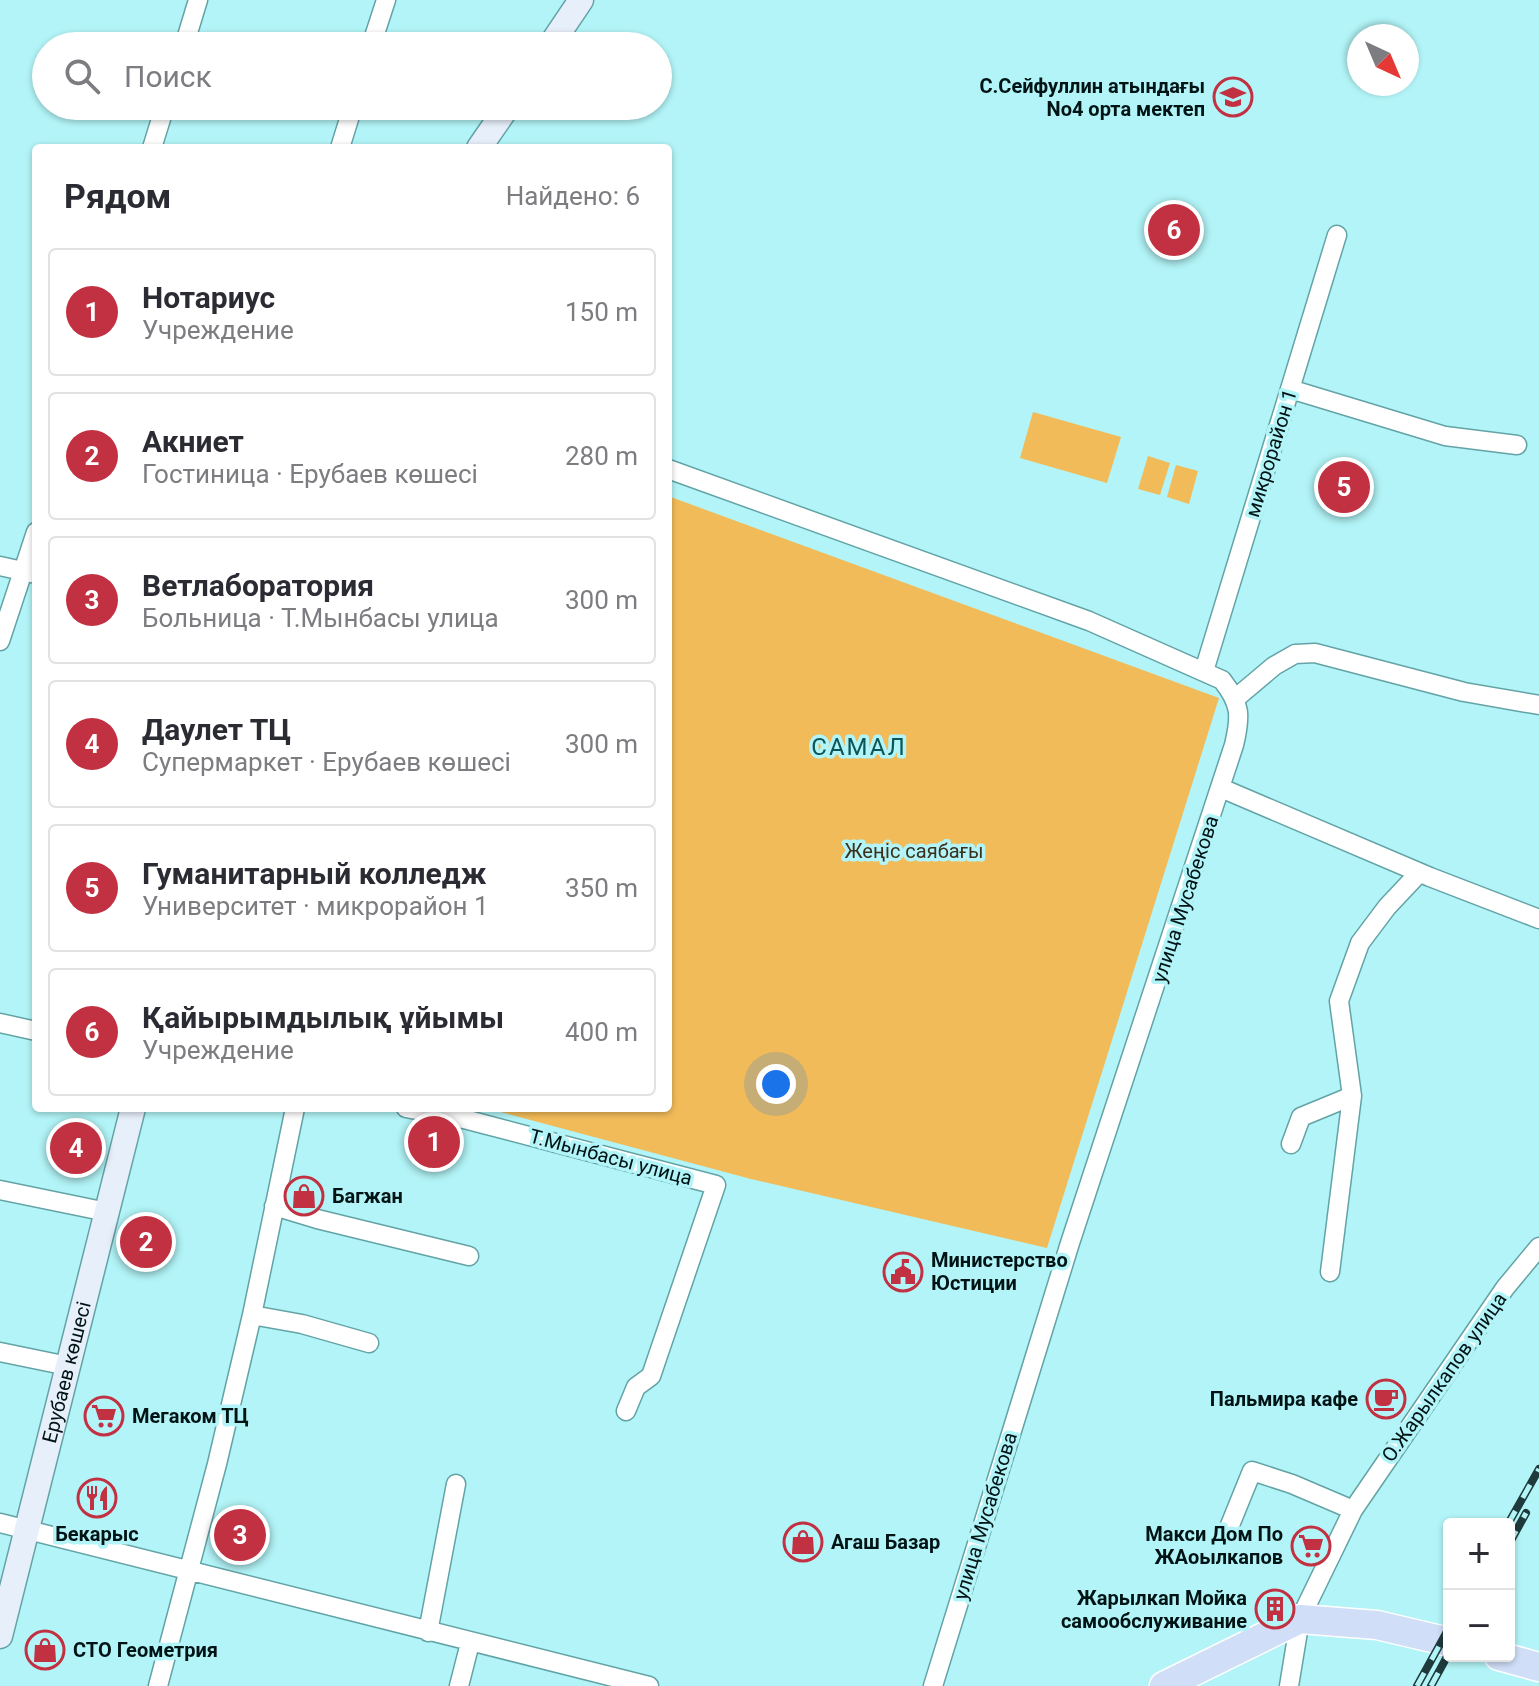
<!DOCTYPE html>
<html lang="ru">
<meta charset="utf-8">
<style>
:root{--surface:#fff;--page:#f2f2f3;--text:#2b2b33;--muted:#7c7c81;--line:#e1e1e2;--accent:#c23142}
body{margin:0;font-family:Roboto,sans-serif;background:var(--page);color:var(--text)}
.controls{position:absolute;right:24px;bottom:24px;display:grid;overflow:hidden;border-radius:8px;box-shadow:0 2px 6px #0004}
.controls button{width:72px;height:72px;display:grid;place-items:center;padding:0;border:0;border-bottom:2px solid var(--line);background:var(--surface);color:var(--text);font:40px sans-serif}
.compass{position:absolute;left:1347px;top:24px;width:72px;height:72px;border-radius:50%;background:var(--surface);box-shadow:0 2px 6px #0004;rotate:136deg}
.you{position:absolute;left:776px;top:1084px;width:28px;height:28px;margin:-20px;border:6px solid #fff;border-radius:50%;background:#1a73e8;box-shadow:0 0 0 12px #1a73e833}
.badge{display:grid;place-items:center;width:52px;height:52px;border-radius:50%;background:var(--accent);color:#fff;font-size:26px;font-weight:700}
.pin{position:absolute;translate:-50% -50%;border:4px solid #fff;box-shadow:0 2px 8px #0006}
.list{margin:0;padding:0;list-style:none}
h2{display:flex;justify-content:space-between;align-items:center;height:104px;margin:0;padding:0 32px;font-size:34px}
h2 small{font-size:26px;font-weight:400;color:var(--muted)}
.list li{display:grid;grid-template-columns:52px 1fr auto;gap:24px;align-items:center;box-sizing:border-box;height:128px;margin:0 16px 16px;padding:0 16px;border:2px solid var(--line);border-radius:8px}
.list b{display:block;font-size:30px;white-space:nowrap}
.list p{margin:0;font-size:26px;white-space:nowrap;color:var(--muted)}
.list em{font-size:26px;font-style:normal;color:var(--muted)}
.icon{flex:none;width:44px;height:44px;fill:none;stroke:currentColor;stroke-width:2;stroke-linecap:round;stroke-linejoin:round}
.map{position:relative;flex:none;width:1539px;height:1686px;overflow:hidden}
.search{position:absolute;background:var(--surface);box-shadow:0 2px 6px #0004;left:32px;top:32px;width:640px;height:88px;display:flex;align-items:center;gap:20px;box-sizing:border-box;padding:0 28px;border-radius:44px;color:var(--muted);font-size:30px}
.panel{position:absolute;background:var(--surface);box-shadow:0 2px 6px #0004;left:32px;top:144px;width:640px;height:968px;border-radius:8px}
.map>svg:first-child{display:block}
.green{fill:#f2bb59}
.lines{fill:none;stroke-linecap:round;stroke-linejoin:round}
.minor-casing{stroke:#63a3a6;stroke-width:21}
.secondary-casing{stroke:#63a3a6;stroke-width:27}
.primary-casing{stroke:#fff;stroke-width:31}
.minor{stroke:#fff;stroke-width:18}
.secondary{stroke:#e7effb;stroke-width:24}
.primary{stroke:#d0dff7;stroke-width:28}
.rail-casing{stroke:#1f3a3c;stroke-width:8}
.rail{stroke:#b2f4f7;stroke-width:5;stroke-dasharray:15;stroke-linecap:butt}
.labels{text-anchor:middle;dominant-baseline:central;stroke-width:7;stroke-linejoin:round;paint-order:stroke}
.poi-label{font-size:20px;font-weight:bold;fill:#001315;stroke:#b2f4f7;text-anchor:start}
.street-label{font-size:20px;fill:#001315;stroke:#b2f4f7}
.park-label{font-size:20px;fill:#3d311e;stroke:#b2f4f7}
.quarter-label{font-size:24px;letter-spacing:2px;fill:#0c5558;stroke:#b2f4f7}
</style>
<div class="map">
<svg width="1539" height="1686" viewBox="0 0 1539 1686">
<rect width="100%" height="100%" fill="#b2f4f7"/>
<!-- green -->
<path class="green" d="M1033,412l88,25 -14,46 -87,-25z
M1148,456l22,7 -10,32 -22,-6z
M1176,465l22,6 -9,33 -22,-7z
M668,496l551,202 -172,550 -296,-69 -265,-71h182z"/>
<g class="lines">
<defs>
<path id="minor" d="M184,46l14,-46
M371,46l15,-46
M152,148l13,-42
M340,148l13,-42
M1290,389l155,47 72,9
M668,469l421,152 133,59c19,24 19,36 12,65l-164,498 -137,443
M0,566l36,8
M0,641l36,-109
M1204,671l133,-436
M1236,698l38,-32 21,-12 20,-1 149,39 75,13
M1221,788l209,89 109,42
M0,1023l36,8
M406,1108l62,12 248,65 -65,191 -15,11 -10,24
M1291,1144l10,-27 51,-21
M0,1190l107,22
M274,1206l43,13 152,37
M1330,1272l22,-176 -13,-95 21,-58 27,-36 32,-34
M252,1315l50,9 67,19
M0,1352l68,14
M0,1523l649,163
M1228,1530l24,-59 40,13 61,26
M428,1632l28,-148
M158,1686l59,-222 35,-149 43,-207
M459,1686l11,-43
M1289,1686l11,-67 53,-109 152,-222 34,-41"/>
<g id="secondary">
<path d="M550,46l31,-46"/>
<path d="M479,148l29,-42"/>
<path id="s1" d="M0,1636l133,-528"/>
</g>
<path id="primary" d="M1499,1656l40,11
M1164,1686l136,-67 77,6 72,17"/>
</defs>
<!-- minor casing -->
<use href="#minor" class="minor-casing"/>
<!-- secondary casing -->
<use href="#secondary" class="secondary-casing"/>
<!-- primary casing -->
<use href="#primary" class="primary-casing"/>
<!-- minor -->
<use href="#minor" class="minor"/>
<!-- secondary -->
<use href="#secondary" class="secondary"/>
<!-- primary -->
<use href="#primary" class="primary"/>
<defs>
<path id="rail" d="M1508,1524l31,-55
M1509,1544l17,-31
M1417,1686l32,-58
M1431,1686l18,-33"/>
</defs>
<!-- rail casing -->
<use href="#rail" class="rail-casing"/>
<!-- rail -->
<use href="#rail" class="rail"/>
</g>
<!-- icons -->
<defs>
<symbol id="school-ring" viewBox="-11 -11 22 22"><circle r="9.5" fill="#b2f4f7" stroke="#c23142" stroke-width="1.5"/><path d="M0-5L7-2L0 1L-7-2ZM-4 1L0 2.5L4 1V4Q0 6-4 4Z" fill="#c23142"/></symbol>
<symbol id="shop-ring" viewBox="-11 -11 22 22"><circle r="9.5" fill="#b2f4f7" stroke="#c23142" stroke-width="1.5"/><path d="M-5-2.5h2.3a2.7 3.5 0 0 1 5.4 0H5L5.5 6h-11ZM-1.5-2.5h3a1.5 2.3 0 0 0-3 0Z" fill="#c23142"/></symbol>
<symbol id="civic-ring" viewBox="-11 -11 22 22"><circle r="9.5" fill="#b2f4f7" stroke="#c23142" stroke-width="1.5"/><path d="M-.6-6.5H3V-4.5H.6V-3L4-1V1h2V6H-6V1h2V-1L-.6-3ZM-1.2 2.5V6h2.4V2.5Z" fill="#c23142"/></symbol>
<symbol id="cafe-ring" viewBox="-11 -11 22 22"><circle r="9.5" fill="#b2f4f7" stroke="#c23142" stroke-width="1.5"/><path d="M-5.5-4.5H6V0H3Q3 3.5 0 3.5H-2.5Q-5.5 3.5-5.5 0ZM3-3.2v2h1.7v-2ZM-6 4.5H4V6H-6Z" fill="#c23142"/></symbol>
<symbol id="supermarket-ring" viewBox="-11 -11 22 22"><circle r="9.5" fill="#b2f4f7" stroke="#c23142" stroke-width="1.5"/><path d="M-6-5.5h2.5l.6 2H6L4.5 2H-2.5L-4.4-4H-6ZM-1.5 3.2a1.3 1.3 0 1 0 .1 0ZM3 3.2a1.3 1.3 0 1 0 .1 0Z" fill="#c23142"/></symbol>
<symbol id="restaurant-ring" viewBox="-11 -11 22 22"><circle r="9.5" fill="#b2f4f7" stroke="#c23142" stroke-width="1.5"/><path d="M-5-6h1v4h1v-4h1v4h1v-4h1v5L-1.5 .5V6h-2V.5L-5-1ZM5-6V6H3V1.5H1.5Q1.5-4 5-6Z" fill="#c23142"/></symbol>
<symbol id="building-ring" viewBox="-11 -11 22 22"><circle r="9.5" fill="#b2f4f7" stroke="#c23142" stroke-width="1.5"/><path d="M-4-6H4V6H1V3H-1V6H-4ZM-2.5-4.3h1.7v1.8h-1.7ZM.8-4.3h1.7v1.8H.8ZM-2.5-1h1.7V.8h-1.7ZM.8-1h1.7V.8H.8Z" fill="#c23142"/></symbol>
</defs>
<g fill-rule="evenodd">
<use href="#school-ring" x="1211" y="75" width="44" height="44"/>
<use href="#shop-ring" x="282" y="1174" width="44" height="44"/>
<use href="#civic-ring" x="881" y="1250" width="44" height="44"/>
<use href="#cafe-ring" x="1364" y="1377" width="44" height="44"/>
<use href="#supermarket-ring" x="82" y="1394" width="44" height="44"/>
<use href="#restaurant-ring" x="75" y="1476" width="44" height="44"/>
<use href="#shop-ring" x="781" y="1520" width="44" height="44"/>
<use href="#supermarket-ring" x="1289" y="1524" width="44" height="44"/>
<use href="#building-ring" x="1253" y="1587" width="44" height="44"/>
<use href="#shop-ring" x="23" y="1628" width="44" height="44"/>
</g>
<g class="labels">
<!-- poi labels -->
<g class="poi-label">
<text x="1205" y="86" text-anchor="end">С.Сейфуллин атындағы<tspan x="1205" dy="23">No4 орта мектеп</tspan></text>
<text x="332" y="1196">Багжан</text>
<text x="931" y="1260">Министерство<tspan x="931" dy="23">Юстиции</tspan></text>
<text x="1358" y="1399" text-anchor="end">Пальмира кафе</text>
<text x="132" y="1416">Мегаком ТЦ</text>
<text x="97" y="1534" text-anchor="middle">Бекарыс</text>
<text x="1283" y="1534" text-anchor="end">Макси Дом По<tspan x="1283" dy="23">ЖАоылкапов</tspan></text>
<text x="831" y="1542">Агаш Базар</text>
<text x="1247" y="1598" text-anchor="end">Жарылкап Мойка<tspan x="1247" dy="23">самообслуживание</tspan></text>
<text x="73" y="1650">СТО Геометрия</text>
</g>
<!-- street labels -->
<g class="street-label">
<text transform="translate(1271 453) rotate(-73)">микрорайон 1</text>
<text transform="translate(1185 899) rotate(-72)">улица Мусабекова</text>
<text transform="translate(611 1157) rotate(15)">Т.Мынбасы улица</text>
<text stroke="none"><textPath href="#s1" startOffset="272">Ерубаев көшесі</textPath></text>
<text transform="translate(1444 1377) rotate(-55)">О.Жарылкапов улица</text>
<text transform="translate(985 1516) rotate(-73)">улица Мусабекова</text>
</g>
<!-- park labels -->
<g class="park-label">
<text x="914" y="851">Жеңіс саябағы</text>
</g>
<!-- quarter labels -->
<g class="quarter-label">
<text x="859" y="747">САМАЛ</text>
</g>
</g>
</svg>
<div class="controls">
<button>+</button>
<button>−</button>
</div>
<svg class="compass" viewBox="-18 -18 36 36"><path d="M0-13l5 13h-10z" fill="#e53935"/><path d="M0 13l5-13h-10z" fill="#7c7c81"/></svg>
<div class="you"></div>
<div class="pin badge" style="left:434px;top:1142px">1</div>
<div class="pin badge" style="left:146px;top:1242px">2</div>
<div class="pin badge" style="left:240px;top:1535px">3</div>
<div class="pin badge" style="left:76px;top:1148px">4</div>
<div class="pin badge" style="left:1344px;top:487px">5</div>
<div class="pin badge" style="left:1174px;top:230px">6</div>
<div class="search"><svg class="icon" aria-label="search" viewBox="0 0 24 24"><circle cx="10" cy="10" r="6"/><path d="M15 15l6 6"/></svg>Поиск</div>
<section class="panel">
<h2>Рядом<small>Найдено: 6</small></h2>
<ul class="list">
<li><span class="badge">1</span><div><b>Нотариус</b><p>Учреждение</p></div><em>150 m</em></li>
<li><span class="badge">2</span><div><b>Акниет</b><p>Гостиница · Ерубаев көшесі</p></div><em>280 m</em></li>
<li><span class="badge">3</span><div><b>Ветлаборатория</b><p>Больница · Т.Мынбасы улица</p></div><em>300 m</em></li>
<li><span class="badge">4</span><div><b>Даулет ТЦ</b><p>Супермаркет · Ерубаев көшесі</p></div><em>300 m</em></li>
<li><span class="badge">5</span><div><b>Гуманитарный колледж</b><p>Университет · микрорайон 1</p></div><em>350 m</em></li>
<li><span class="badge">6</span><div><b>Қайырымдылық ұйымы</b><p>Учреждение</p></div><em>400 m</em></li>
</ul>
</section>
</div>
